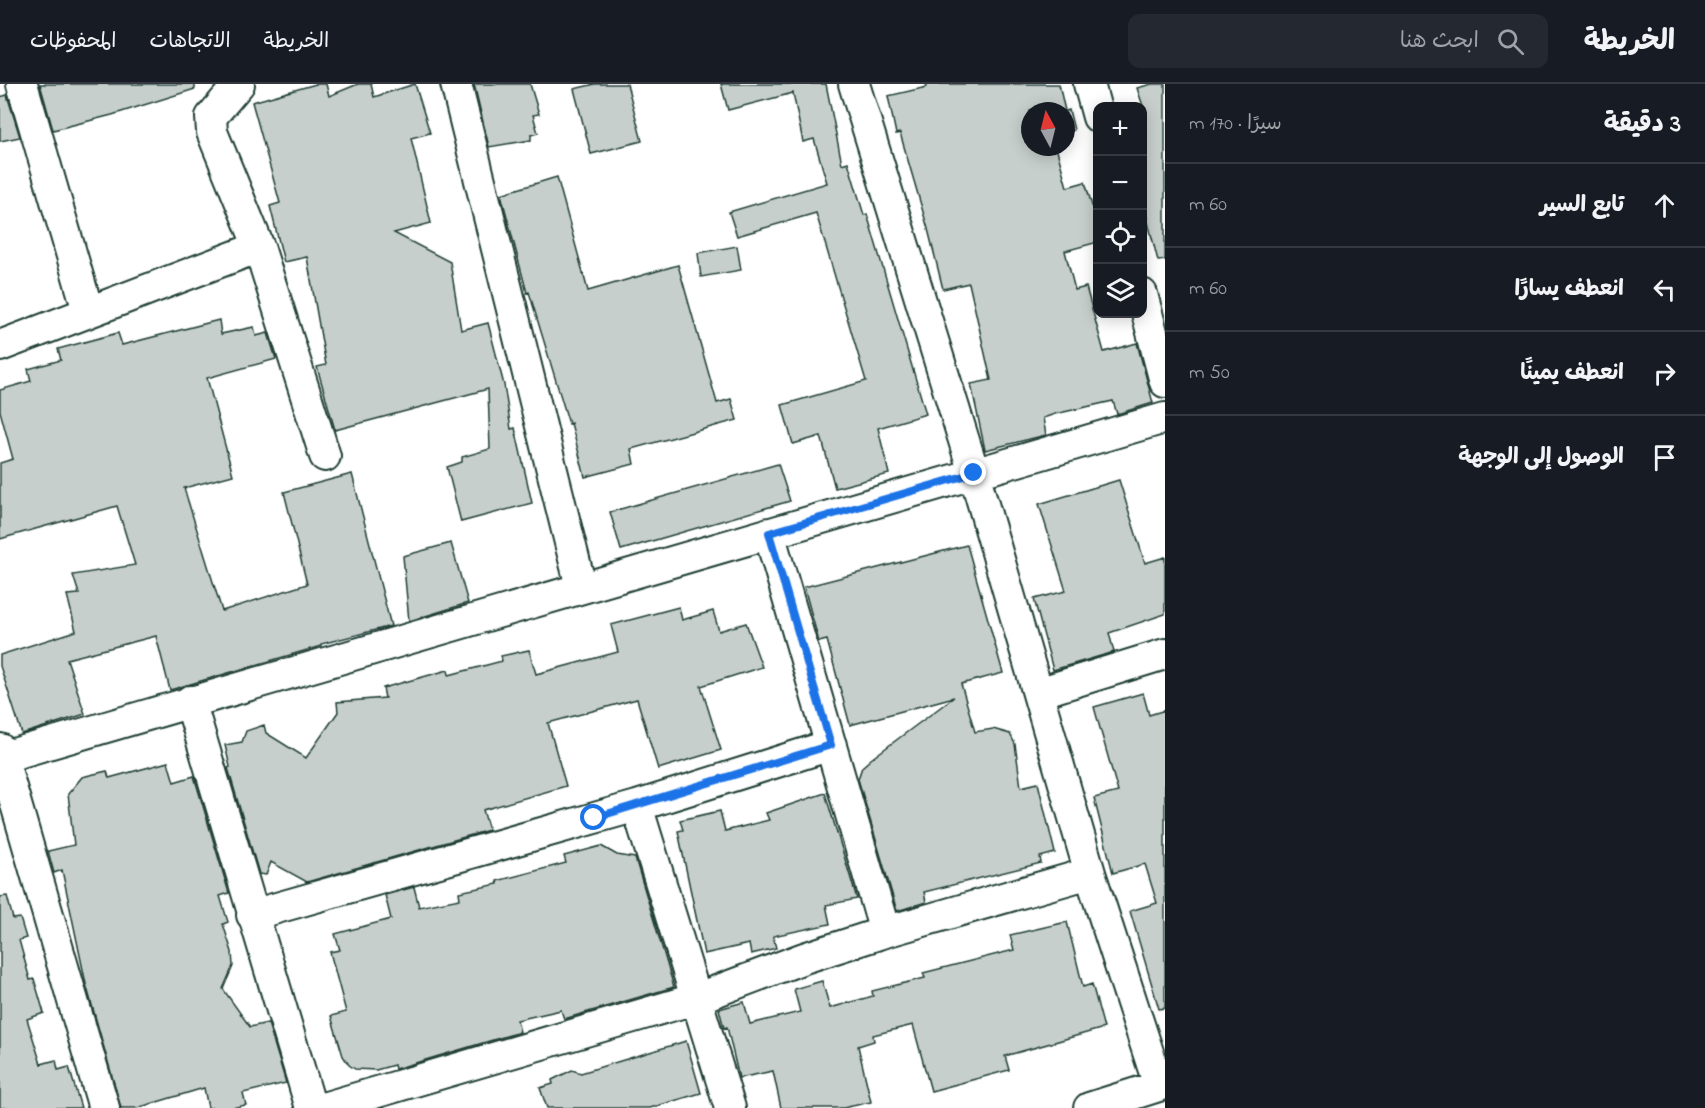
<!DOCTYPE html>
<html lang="ar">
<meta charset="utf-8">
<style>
:root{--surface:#171b24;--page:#242831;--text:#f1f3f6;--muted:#9ea1a6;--line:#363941}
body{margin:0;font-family:"Indie Flower","Playpen Sans Arabic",sans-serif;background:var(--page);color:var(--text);direction:rtl}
.controls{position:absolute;right:18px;top:18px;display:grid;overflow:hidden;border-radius:12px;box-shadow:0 3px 15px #0003}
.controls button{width:54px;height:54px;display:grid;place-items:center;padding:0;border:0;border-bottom:2px solid var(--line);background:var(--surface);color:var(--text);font:30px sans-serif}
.compass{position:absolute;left:1021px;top:18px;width:54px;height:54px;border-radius:50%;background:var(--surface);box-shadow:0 3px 15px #0003;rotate:353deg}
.stop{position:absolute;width:18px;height:18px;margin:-14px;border:4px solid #1a73e8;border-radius:50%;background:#fff}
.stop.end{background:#1a73e8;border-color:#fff;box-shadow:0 2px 6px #0008}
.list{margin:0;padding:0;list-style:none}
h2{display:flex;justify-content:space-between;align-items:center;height:78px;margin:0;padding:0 24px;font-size:26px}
h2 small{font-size:20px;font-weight:400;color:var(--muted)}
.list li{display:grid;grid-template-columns:39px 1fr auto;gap:18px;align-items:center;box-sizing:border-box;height:84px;padding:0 24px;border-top:2px solid var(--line)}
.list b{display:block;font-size:22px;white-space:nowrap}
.list em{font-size:20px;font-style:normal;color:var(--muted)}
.icon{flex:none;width:33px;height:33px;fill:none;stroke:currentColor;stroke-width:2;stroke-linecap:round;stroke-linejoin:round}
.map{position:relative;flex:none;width:1165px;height:1024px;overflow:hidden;direction:ltr}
header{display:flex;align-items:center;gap:36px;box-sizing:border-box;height:84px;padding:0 30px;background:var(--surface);border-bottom:2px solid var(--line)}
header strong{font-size:28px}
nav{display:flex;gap:33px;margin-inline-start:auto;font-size:21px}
.search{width:420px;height:54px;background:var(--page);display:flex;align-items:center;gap:15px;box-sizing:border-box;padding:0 21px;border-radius:12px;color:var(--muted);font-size:22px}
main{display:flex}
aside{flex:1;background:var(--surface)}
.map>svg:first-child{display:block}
.building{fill:#c7cfcc;stroke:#1f3d34;stroke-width:1.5}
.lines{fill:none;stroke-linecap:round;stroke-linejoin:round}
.minor-casing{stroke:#1f3d34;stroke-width:34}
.minor{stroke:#fff;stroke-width:30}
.route{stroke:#1a73e8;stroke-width:8}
</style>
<header>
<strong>الخريطة</strong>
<div class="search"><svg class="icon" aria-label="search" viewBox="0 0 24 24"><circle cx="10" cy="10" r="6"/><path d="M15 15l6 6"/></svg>ابحث هنا</div>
<nav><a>الخريطة</a><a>الاتجاهات</a><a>المحفوظات</a></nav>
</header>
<main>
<aside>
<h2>3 دقيقة<small>سيرًا · 170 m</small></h2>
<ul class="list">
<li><svg class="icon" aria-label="ahead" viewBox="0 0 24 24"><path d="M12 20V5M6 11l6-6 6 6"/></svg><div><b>تابع السير</b></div><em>60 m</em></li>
<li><svg class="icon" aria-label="left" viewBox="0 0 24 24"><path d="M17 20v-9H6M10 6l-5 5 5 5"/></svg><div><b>انعطف يسارًا</b></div><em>60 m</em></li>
<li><svg class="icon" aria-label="right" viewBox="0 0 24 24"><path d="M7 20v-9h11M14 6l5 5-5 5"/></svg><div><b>انعطف يمينًا</b></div><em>50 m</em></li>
<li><svg class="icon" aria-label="arrive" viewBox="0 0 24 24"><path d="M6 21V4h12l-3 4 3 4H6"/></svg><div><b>الوصول إلى الوجهة</b></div></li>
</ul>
</aside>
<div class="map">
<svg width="1165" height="1024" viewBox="0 0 1165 1024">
<rect width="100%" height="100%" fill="#fff"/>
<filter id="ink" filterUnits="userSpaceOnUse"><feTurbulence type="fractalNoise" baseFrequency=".0167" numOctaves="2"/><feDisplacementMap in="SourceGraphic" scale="12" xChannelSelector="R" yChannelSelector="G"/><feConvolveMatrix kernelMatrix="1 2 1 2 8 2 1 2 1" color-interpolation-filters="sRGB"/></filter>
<g filter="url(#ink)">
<!-- building -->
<path class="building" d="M40,0h155v5l-83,26 -59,15z
M316,0h10l3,12 29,-12h13l3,13 41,-13 15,49 -19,5 20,85 -37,10 56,29 11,68 27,-7 16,62 7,44 4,-1 17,75 -71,19 -14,-55 15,-5v-5l28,-8 -2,-60 -153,41 -18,-63 9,-2 -19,-108 -23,5 -14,-56 10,-3 -28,-101z
M474,0h56l9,30 -6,1 5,18 -7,2v5l-42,7z
M595,0h32l15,57 -51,13 -17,-65z
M721,0h105l16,80 6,-2 16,53 3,-1 59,200 -48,14 11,46 -54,14 -14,-52 -28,8 -11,-39 84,-24 -50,-168 -79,23 -8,-24 98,-29 -13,-44 -11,3 -10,-49 -65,17z
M926,0h133l6,27h-35v36h26l11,40 18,-5 13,44v16l-33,9 10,39 11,-3 18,65 33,-9 16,60 -36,11 -4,-13 -58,13 -12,4 3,17 -61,15 -14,-66 20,-4 -22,-97 -26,6 -15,-60 -28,-96 -4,1 -8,-38 39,-9z
M1152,0h13v176l-7,1 -15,-58v-97l-6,-18z
M7,11l13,42 -20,4v-44z
M1069,26l5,20 -8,2v-21z
M557,93l31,114 90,-26 39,138 14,-4 6,21 -106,29 3,15 -49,13 -14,-54 -2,1 -40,-132 -2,1 -26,-99z
M737,162l4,24 -40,7 -3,-24z
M219,236l2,14 33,-7 2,9 12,-3 8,26 -69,19 26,97 -49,13 38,123 85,-27 -23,-92 68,-18 39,152 -70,18v2l-151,44 -14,-54 -89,23 18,55 -63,20 -22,-68v-11l76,-24 -9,-36 12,-1 -6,-19 62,-10 -18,-59 -117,33v-76l13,-4 -13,-48v-21l31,-9 -3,-12 33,-9 -3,-11 60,-16 4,12z
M778,380l12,37 -169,49 -11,-38z
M1119,396l26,83 20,-6v57l-56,19 5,19 -61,18 -19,-71 32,-8 -27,-87z
M451,459l17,60 -59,18 -6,-65z
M967,461l36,128 -42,11 14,48 18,-3 17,5 5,10 6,43 17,-4 17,70 -15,4 1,6 -117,29 2,10 -29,9 -39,-132 4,-12 9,-8 83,-62 -104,28 -23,-85 -8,2 -15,-55z
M679,523l3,13 31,-9 6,20 27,-8 16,44 -61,19 20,64 -63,19 -21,-70 -89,24 18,63 -83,24 6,20 -182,52 -36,-20 -5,13 -7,-1 -31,-106 2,-1 -5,-22 17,-3 4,-11 18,-6 2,8 40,25 32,-46 -1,-10 48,-4 -2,-10 65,-18 1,5 53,-14 -1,-5 28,-6 7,24 82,-22 -7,-27z
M1143,609l6,22 16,-5v298l-6,1 -29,-98 27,-8 -12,-39 -32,9 -19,-75 24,-6 -24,-85z
M168,678l6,20 20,-6 35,117 -9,3 8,26 -5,2 9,28 1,14 -10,23 27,38 18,-4 18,60 -43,10 3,12 -15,3h-23l-4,-20 -67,20h-16l-35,-124 -24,-114 -8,3 -6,-22 26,-6 -6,-51 14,-17 25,-6 2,7z
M825,709l32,106 -31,6 4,19 -57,12 3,12 -25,6 -2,-10 -45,10 -26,-123 5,-1 -3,-10 40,-9 5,20 44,-11 -3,-7z
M601,762l16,9 18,3 39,129 -110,32 -3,-9 -44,10 3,12 -125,37 -1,-4 -18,5 -21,-1 -6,-4 -6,-9 -12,-40 15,-4 -16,-60 10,-2 -5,-16 56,-15 -6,-24 29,-8 5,20 41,-8 -1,-7 39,-8 -1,-3 69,-18 -2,-7z
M7,812l6,23 7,-1 6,20 -7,2 11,40 4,-1 10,34 -17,6 14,45 15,-4 2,10 11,-3 12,41h-81v-211z
M1067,838l16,65 9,-3 12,44 -99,28 4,14 -78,21 -18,-66 -40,10 1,6 -16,5 13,56 -28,6h-62l-8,-37 -34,7 -12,-51 -3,1 -5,-19 25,-7 6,22 50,-12 -6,-23 28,-8 8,27 43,-12 -1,-5 53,-13 -2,-5 91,-23 -4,-15z
M686,957l15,52 -51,15h-103l-7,-20 13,-4 -1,-4 20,-10 9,3z"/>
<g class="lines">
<defs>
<path id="minor" d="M22,0l66,227
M239,0l-28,33 1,15 47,115 66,209
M456,0l125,503
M854,0l120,389 116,400 69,213
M1089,0l9,33
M1142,210l23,88
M0,262l259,-99
M769,449l116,399
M1038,609l127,-39
M190,617l121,407
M0,665l104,359
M0,674l1165,-340
M637,722l93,302
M252,831l385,-109 194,-61
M323,1024l375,-110 106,-40 81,-26 205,-59
M1089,1024l76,-24"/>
</defs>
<!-- minor casing -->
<use href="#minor" class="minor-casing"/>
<!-- minor -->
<use href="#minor" class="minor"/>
</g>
</g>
<g class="lines" filter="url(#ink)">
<!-- route -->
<path class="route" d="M594,734l237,-73 -62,-212 205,-60"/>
</g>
</svg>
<div class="controls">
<button>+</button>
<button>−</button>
<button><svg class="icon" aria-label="locate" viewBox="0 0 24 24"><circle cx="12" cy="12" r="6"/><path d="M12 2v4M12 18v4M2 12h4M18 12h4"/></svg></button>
<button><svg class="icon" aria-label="layers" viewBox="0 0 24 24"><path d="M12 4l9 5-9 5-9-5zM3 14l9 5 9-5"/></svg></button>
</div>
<svg class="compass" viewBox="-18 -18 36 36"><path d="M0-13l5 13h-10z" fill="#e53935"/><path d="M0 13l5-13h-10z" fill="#9ea1a6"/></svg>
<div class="stop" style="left:594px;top:734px"></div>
<div class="stop end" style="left:974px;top:389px"></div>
</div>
</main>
